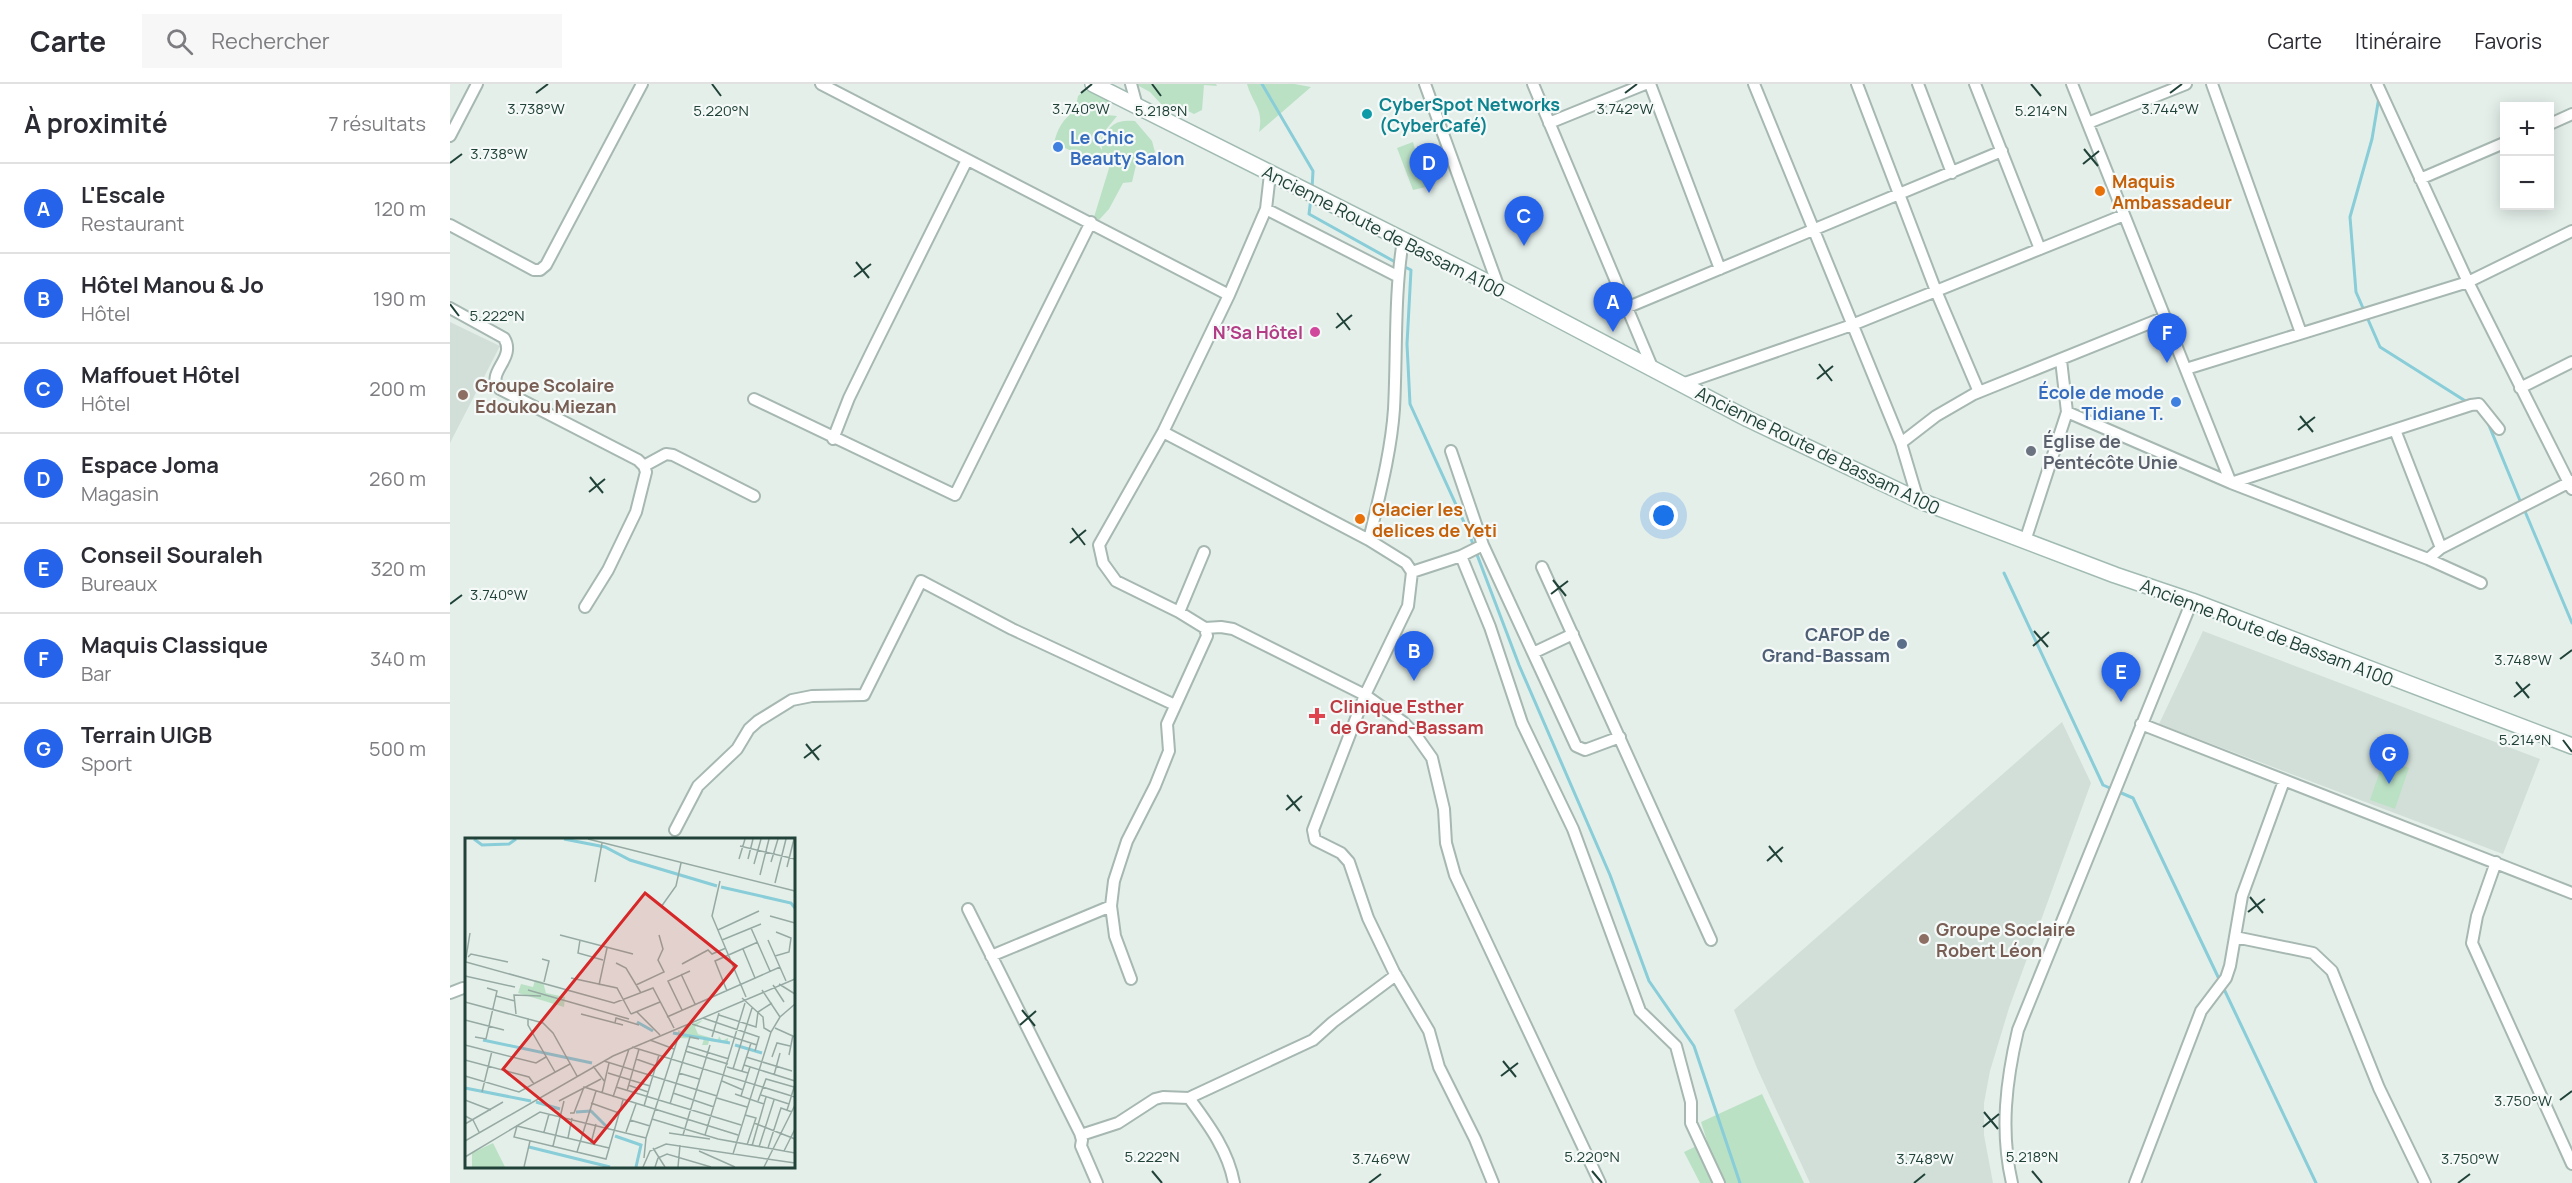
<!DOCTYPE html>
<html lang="fr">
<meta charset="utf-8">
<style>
:root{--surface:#fff;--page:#f7f7f7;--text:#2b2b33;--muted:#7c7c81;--line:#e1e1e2;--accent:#2563eb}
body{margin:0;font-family:Manrope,sans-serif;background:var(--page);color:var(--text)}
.controls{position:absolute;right:18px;top:18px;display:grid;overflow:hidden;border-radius:0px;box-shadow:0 3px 15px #0003}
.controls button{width:54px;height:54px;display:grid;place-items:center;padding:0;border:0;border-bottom:2px solid var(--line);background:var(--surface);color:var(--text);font:30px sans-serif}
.you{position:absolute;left:1214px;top:432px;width:21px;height:21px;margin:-15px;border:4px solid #fff;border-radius:50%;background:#1a73e8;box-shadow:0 0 0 9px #1a73e833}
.badge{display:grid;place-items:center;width:39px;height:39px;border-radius:50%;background:var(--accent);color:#fff;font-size:20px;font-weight:700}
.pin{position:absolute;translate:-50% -50px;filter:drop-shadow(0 2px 3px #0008)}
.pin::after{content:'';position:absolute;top:32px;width:21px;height:18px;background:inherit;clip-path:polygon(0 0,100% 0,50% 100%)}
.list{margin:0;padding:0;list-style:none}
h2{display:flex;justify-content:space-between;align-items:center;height:78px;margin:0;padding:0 24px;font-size:26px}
h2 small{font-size:20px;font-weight:400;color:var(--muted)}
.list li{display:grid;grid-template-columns:39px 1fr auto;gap:18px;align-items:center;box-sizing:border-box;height:90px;padding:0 24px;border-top:2px solid var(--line)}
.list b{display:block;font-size:22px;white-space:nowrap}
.list p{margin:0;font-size:20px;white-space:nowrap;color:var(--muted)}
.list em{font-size:20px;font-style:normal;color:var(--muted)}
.icon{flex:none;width:33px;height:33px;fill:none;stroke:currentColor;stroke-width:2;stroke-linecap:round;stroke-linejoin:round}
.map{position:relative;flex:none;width:2122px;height:1099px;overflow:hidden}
header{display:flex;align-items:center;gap:36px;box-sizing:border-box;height:84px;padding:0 30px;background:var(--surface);border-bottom:2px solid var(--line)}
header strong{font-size:28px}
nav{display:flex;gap:33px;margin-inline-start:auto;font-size:21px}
.search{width:420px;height:54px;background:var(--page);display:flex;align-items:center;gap:15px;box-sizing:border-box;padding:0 21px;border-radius:0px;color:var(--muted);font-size:22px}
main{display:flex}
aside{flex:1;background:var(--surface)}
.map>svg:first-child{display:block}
.built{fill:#d2dfd8}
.green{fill:#bbe1c5}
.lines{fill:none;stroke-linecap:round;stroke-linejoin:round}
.stream{stroke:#88cdd8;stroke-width:3}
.minor-casing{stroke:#a6b8b1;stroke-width:14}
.secondary-casing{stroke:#a1bbb2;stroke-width:18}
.minor{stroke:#fff;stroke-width:10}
.secondary{stroke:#fff;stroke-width:15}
.ticks{fill:none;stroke:#214239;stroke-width:2}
.culture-dot{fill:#0f9aa8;stroke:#f5faf8;stroke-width:2}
.shop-dot{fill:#3f7fe0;stroke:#f5faf8;stroke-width:2}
.food-dot{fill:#e8710a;stroke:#f5faf8;stroke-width:2}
.hotel-dot{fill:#d1479c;stroke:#f5faf8;stroke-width:2}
.education-dot{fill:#8d6e63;stroke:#f5faf8;stroke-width:2}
.worship-dot{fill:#6b7280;stroke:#f5faf8;stroke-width:2}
.service-dot{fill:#5c6f8a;stroke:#f5faf8;stroke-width:2}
.health-dot{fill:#e0444e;stroke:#f5faf8;stroke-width:2}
.labels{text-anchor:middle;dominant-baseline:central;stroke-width:4.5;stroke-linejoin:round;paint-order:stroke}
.culture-label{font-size:18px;font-weight:bold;fill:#0d838f;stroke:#f5faf8;text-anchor:start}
.shop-label{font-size:18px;font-weight:bold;fill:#366cbe;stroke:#f5faf8;text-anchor:start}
.food-label{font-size:18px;font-weight:bold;fill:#c56008;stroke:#f5faf8;text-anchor:start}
.street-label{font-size:18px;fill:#214239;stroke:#f5faf8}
.hotel-label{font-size:18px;font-weight:bold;fill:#b23c85;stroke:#f5faf8;text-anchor:end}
.education-label{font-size:18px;font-weight:bold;fill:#785e54;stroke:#f5faf8;text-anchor:start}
.worship-label{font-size:18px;font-weight:bold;fill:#5b616d;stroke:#f5faf8;text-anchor:start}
.service-label{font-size:18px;font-weight:bold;fill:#4e5e75;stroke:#f5faf8;text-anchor:end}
.health-label{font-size:18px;font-weight:bold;fill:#be3a42;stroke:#f5faf8;text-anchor:start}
.inset-river{fill:none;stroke:#88cdd8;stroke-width:3}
.inset-road{fill:none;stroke:#96aaa3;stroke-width:1.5}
.view{fill:#d62828;fill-opacity:0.15;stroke:#d62828;stroke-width:3}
.inset-edge{fill:none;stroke:#214239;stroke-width:3}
.ticks-label{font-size:15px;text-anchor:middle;fill:#214239;stroke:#f5faf8;stroke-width:4.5;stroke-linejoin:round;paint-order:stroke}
</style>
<header>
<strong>Carte</strong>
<div class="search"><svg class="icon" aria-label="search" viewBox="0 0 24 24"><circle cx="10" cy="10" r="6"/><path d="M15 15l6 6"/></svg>Rechercher</div>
<nav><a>Carte</a><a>Itinéraire</a><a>Favoris</a></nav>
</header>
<main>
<aside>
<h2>À proximité<small>7 résultats</small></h2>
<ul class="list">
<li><span class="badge">A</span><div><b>L'Escale</b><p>Restaurant</p></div><em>120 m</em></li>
<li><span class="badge">B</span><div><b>Hôtel Manou &amp; Jo</b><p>Hôtel</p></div><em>190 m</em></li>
<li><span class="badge">C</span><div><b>Maffouet Hôtel</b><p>Hôtel</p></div><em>200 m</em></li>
<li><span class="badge">D</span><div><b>Espace Joma</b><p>Magasin</p></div><em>260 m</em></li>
<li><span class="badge">E</span><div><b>Conseil Souraleh</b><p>Bureaux</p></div><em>320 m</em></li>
<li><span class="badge">F</span><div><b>Maquis Classique</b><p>Bar</p></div><em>340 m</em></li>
<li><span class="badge">G</span><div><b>Terrain UIGB</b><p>Sport</p></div><em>500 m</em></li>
</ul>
</aside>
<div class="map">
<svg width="2122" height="1099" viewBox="0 0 2122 1099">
<rect width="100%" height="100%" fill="#e4efea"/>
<!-- built -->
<path class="built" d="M0,238l50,24 -50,97z
M1753,547l337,128 -37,95 -344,-130z
M1612,638l29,61 -82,225 -19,63 -6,32v32l9,48h-183l-53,-115 -23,-58z"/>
<!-- green -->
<path class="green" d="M685,0h81l1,2 -13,-1 -2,25 -8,4 -14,-7 -19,-3 -11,-12z
M797,0h48l16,3 -52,45c5,-24 -6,-27 -12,-48z
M635,6l24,9 -2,16 10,1 -21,26 6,8 -1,-12c12,-14 14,-18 34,-17l17,20 3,11 -13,10 -5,-1 -5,21 -9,1 -14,26 -10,11 -5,-3 16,-52 -14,-3 -42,-19c3,-13 9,-25 21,-32l3,-15z
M963,58l4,14 -2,1 11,30 -13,3 -16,-42z
M1934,675l25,9 -14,41 -25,-9z
M1312,1010l42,89h-104l-16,-31 23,-11 -6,-19z"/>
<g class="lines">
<!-- stream -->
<path class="stream" d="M812,0l51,87 -1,18
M1929,13l-7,42 -22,78 6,75 24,55 87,55
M861,114l-2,16 88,49
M953,182l8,4 -4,74 3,60 58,127 51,134 91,210 39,106 45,65 46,137
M2038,339l33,80
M2074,425l48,114
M1554,489l99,212 9,4
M1669,708l14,6 87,183
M1773,903l93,196"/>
<defs>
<path id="minor" d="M371,0l408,211
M681,0l6,22
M975,0l74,204
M1083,0l119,283
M1200,0l70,185
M1304,0l147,359 17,57
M1407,0l79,207 43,101
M1468,0l34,89
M1525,0l65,165
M1622,0l159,399 240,-78 8,-1 20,25
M1762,0l89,249
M1927,0l91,198 104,207
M1099,39l96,-39
M1638,39l98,-39
M2100,40l22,-10
M0,52l27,-52
M820,90l-4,35 -37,86 -66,137 -64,113 4,18 13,18 63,31 26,16 16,-1 12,2 132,66 38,27 12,12 17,24 12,51 2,34 9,32 145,308
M1970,95l84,-36
M816,125l131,67
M0,141l84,45h6l6,-5 96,-181
M0,224l54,30c13,21 -20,35 -4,51l138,71 6,6 2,6 -10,40 -28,58 -23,37
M1176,224l376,-157
M1736,285l282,-87 104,-51
M1232,300l170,-59 272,-110
M2070,304l52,-26
M304,315l201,96 136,-273
M1617,328l164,71 197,76 53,24
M1945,346l46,118 -13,11
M713,348l206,108 37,23 6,9 -4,34 -43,89 -52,135 2,10 26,13 8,9 19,56 26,54 35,59 10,36 36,72 18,44
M383,355l16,-41 23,-47 95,-191
M1451,359l35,-27 38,-22 191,-77
M1001,367l32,94 50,108 40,-19
M194,382l22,-12 7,1 81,41
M919,456c10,-43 22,-87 25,-131 3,-57 0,-113 9,-169
M1575,457l42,-129 -6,-52
M1991,464l131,-67
M1011,472l29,71 32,96 51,106 67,182 36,35 15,56v21l28,60
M1092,483l169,373
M962,488l49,-16 22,-11
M729,528l25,-60
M1083,569l43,93 9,4 35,-13
M1691,640l431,169
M225,746l23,-44 39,-37 12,-20 9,-8 34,-21 20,-4 52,-1 57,-114 91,48 163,76
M2046,778l-19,54 -5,27 100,221
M518,825l112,224 2,7 -1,6 16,37
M1785,853l78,16 19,18 47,117 46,95
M541,872l120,-50
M681,895l-16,-43 -4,-30 3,-25 13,-40 28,-55 14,-35 -2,-27 40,-88 -2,-8
M0,909l13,-5
M739,1014c19,26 39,52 45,85
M631,1051l37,-12 37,-24 8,-2 26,1 6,-3 118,-55 20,-18 63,-47
M1562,1099c-12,-52 -6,-102 6,-153l174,-429
M1685,1099l66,-172 25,-33 4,-12 12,-70 42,-115"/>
<path id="secondary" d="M643,0l406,204 249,131 170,81 197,75 77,26 380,145"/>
</defs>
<!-- minor casing -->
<use href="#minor" class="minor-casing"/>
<!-- secondary casing -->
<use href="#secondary" class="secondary-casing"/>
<!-- minor -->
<use href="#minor" class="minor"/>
<!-- secondary -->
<use href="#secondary" class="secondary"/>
</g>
<!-- ticks -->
<path class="ticks" d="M262,0l9,12M702,0l9,12M1581,0l10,12M86,9l12,-9M631,9l11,-9M1175,9l12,-9M1720,9l12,-9M1634,65l14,17M0,79l12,-9M1633,80l16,-13M406,178l13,16M404,193l17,-13M0,220l9,12M887,229l13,17M886,244l16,-13M1369,280l13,17M1367,295l16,-13M1850,332l13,16M1848,346l17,-13M140,393l13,16M139,408l16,-13M622,444l13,17M620,459l16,-13M1103,496l13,16M1101,510l17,-13M0,520l12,-9M1584,547l14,16M1583,562l16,-14M2110,575l12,-9M2066,598l13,16M2064,613l16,-13M2113,656l9,12M356,660l13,16M354,674l17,-13M837,711l13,16M836,726l16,-14M1319,762l13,16M1317,777l16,-14M1800,813l13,16M1798,828l17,-13M572,926l13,16M570,941l16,-14M1053,977l13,16M1051,992l17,-13M2110,1016l12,-9M1534,1028l14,17M1533,1043l16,-13M702,1087l10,12M1142,1087l10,12M1582,1087l10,12M919,1099l12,-9M1464,1099l11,-9M2008,1099l12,-9"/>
<!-- markers -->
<circle class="culture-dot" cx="917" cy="30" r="6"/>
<g class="shop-dot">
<circle cx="608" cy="63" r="6"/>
<circle cx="1726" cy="318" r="6"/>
</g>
<g class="food-dot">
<circle cx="1650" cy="107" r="6"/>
<circle cx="910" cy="435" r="6"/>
</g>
<circle class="hotel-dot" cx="865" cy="248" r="6"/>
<g class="education-dot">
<circle cx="13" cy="311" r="6"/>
<circle cx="1474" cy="855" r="6"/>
</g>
<circle class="worship-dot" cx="1581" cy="367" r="6"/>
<circle class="service-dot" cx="1452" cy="560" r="6"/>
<path class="health-dot" d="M864 623h6v6h6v6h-6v6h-6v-6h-6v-6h6z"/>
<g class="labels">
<!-- culture labels -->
<g class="culture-label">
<text x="929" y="20">CyberSpot Networks<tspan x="929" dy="21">(CyberCafé)</tspan></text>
</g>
<!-- shop labels -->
<g class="shop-label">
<text x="620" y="53">Le Chic<tspan x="620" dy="21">Beauty Salon</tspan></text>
<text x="1714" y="308" text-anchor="end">École de mode<tspan x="1714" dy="21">Tidiane T.</tspan></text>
</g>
<!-- food labels -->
<g class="food-label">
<text x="1662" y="97">Maquis<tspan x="1662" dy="21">Ambassadeur</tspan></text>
<text x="922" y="425">Glacier les<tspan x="922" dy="21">delices de Yeti</tspan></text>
</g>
<!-- street labels -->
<g class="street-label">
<text transform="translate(934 147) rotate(27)">Ancienne Route de Bassam A100</text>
<text transform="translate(1368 366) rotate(26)">Ancienne Route de Bassam A100</text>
<text transform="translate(1817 548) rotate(21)">Ancienne Route de Bassam A100</text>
</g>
<!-- hotel labels -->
<g class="hotel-label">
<text x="853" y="248">N’Sa Hôtel</text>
</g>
<!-- education labels -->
<g class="education-label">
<text x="25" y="301">Groupe Scolaire<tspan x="25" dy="21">Edoukou Miezan</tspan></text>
<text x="1486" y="845">Groupe Soclaire<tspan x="1486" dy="21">Robert Léon</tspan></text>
</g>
<!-- worship labels -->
<g class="worship-label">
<text x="1593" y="357">Église de<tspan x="1593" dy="21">Pentécôte Unie</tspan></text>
</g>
<!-- service labels -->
<g class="service-label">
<text x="1440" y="550">CAFOP de<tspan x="1440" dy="21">Grand-Bassam</tspan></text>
</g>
<!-- health labels -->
<g class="health-label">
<text x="880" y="622">Clinique Esther<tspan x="880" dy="21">de Grand-Bassam</tspan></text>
</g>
</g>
<!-- overview -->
<g transform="translate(15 754)">
<rect width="330" height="330" fill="#e4efea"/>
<path d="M70,142l8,2 3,11 19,4 -1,10 -46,-14 3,-9 12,3zM238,182l-8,7 3,7 20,6 1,-4 3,5 6,-3v5l-19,-2 -1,4h-6l2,-6 -26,-1v-8l7,3 -1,-6zM28,305l12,24h-33v-14z" fill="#bbe1c5"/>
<path class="inset-river" d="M9,1l8,6 27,-1 7,-5M99,1l41,8 25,13 87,26M256,49l70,16 4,5M172,184l16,9M208,195l57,10M18,202l109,23M270,207l27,8M0,250l66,13M71,264l24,7M111,274l15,-1 17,17M150,298l26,9 -5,22M64,309l81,20"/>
<path class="inset-road" d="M123,1l207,52M275,8l55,13M274,21l6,-20M283,21l5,-20M306,24l7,-23M289,26l7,-25M322,29l7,-28M295,37l9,-36M255,43l-8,35 34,81M130,44l7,-39M310,45l11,-44M196,69l15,-21 5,-23M305,78l25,7M286,90l19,43M253,92l41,-19M95,97l73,19M115,102l-2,13 25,7M257,102l39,-16M303,102l18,41M278,111l12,29M310,118l14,-4 2,-14 -15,-6M3,119l3,-3 37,8M77,121l7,2 -5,21M1,124l148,41 39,-15 21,40M151,125l10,5 15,25M0,126l5,-31M217,126l26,-14 4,4 14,-6M216,136l14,30M0,138l50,11M106,140l46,10 14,26M314,146l16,10M134,147l8,-37M171,147l28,-13 -6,-12 5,-11 -4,-14M308,147l11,17M63,152l101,29M297,152l18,27M262,153l-12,-30 43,-19M31,158l19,5M277,160l21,19 1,11 7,4M0,164l78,21 10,10 24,43M217,172l-14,-29 22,-10M172,174l23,23M51,176l-2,-19 27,1M116,176l42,11M166,176l29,-12M254,177l37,12 2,-15 14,-9M202,179l113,-50M63,180v7l27,47M238,180l56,19 -4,14M0,182l39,10M150,185l1,-5 23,7M227,186l65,21M310,190l20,9M10,199l11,2 11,-48 -10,-3M247,199l7,-24M185,202l24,9M0,207l71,18 10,-6M222,208l42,13M167,209l163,50M220,213l43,13M324,217l4,-20M281,219l46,14M307,219l5,-14 13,3M171,221l20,7M0,222l64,17 5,7M139,223l113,35M279,227l51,16M128,228l12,16M262,229l21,6M268,231l19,-61M277,233l9,-28M143,235l42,13M214,235l20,6M309,237l6,-22M0,238l54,16 51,-28M257,243l21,9M163,247l20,7M151,249l125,38M162,253l12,-42M17,254l10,-41M137,255l7,-30M208,255l41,14M270,256l29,10M296,257l28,9 -2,6M276,258l9,-29M148,259l16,-48M252,260l30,9M0,262l26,10M94,263l42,-22M293,263l8,-22 28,8M126,265l28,10M205,266l20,-67 9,2M324,266l6,-20M179,268l15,-51M105,275h4l10,-26 154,48M280,277l11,3 -9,27M0,278l8,4 6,12M187,281l66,20 77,14M165,282l20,6M289,285l41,16M0,286l38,-22M79,294l5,-18M161,294l10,-28M204,295l41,6M218,297l27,-90M240,297l40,-132M103,300l4,-20M0,303l148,-85 182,-77M126,305l5,-19M88,308l11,-45M287,308l14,-49M294,309l15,-47M144,310l-88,-21 -4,-1 -3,11 92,22 17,-59M188,310l12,19M303,310l13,-40 11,4M234,313l36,16M319,313l11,-22M112,314l19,-61M268,316l38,-122 9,-15 15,-13M0,319l75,-45 106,26M179,320l2,-20 31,-97M59,329l6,-26M178,329l7,-16 16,-7 129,19M190,329l3,-9 9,-4 44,13M213,329l2,-22M299,329l31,-62"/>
<path class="view" d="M180,55l91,73 -142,177 -91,-74z"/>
<rect width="330" height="330" class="inset-edge"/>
</g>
<g class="ticks-label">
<text x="86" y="30">3.738°W</text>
<text x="631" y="30">3.740°W</text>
<text x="1175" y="30">3.742°W</text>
<text x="1720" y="30">3.744°W</text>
<text x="271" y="32">5.220°N</text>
<text x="711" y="32">5.218°N</text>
<text x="1591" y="32">5.214°N</text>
<text x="49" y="75">3.738°W</text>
<text x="47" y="237">5.222°N</text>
<text x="49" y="516">3.740°W</text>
<text x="2073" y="581">3.748°W</text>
<text x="2075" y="661">5.214°N</text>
<text x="2073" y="1022">3.750°W</text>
<text x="702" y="1078">5.222°N</text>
<text x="1142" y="1078">5.220°N</text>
<text x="1582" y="1078">5.218°N</text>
<text x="931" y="1080">3.746°W</text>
<text x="1475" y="1080">3.748°W</text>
<text x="2020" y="1080">3.750°W</text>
</g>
</svg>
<div class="controls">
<button>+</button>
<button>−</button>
</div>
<div class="you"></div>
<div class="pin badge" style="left:1163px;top:248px">A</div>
<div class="pin badge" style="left:964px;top:597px">B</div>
<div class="pin badge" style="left:1074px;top:162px">C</div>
<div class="pin badge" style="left:979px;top:109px">D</div>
<div class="pin badge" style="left:1671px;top:618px">E</div>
<div class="pin badge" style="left:1717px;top:279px">F</div>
<div class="pin badge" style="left:1939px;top:700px">G</div>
</div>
</main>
